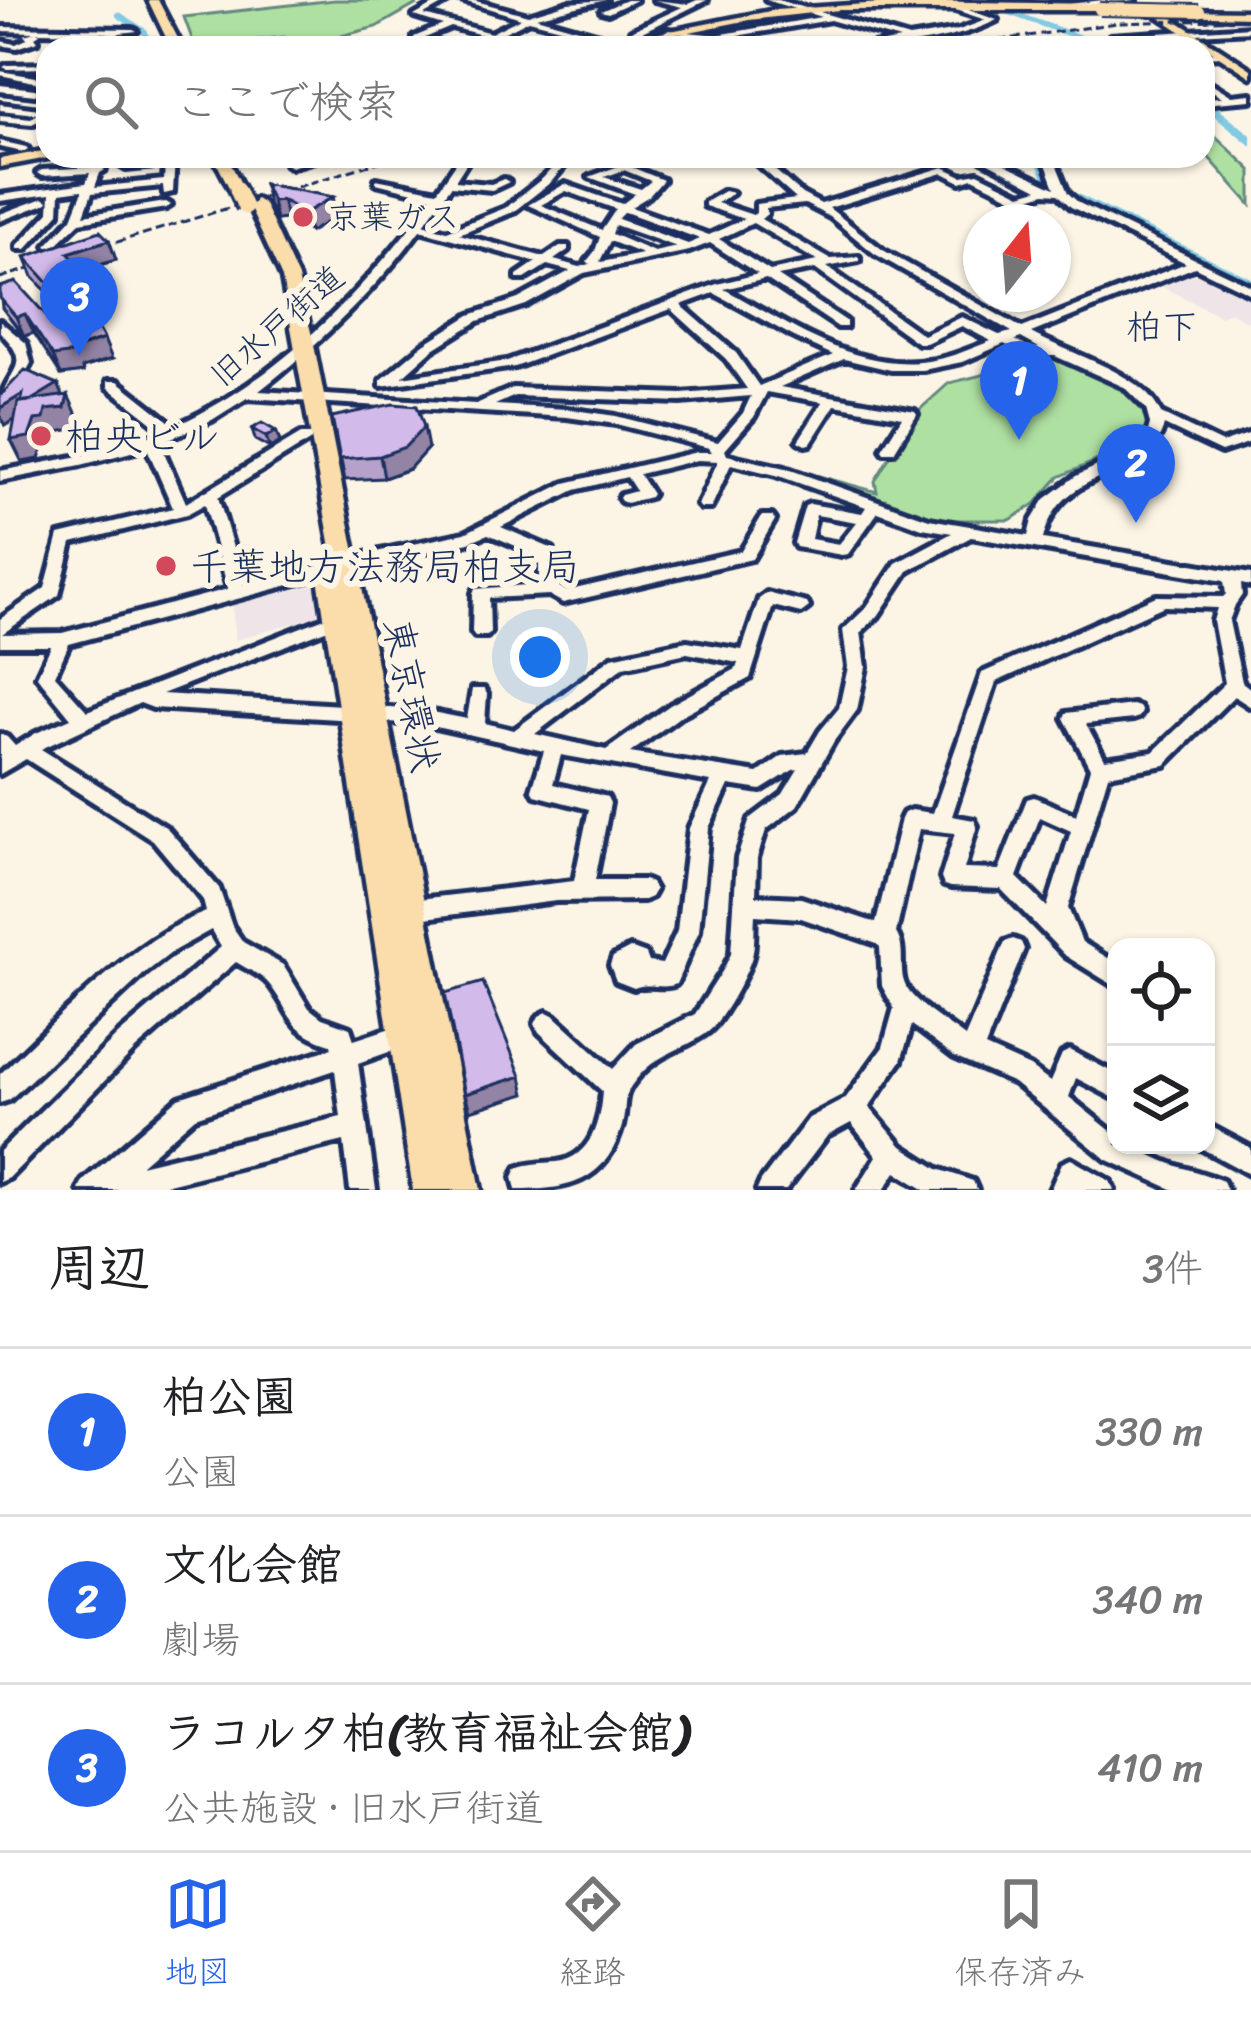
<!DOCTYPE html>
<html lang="ja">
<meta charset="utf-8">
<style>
:root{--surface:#fff;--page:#f6f6f6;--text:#202124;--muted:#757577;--line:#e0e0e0;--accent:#2563eb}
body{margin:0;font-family:Sriracha,"Klee One",sans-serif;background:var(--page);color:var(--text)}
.controls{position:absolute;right:36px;bottom:36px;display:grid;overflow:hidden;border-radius:24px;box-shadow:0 3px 9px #0004}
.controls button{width:108px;height:108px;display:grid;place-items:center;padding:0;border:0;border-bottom:3px solid var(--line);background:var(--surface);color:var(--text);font:60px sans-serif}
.compass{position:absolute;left:963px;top:204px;width:108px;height:108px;border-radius:50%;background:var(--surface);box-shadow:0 3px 9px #0004;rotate:17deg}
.you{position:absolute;left:540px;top:657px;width:42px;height:42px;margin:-30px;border:9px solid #fff;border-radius:50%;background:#1a73e8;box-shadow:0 0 0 18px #1a73e833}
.badge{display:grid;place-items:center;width:78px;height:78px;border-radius:50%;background:var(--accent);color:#fff;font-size:39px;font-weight:700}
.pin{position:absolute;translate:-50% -99px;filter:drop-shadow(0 3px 6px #0008)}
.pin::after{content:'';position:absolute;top:63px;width:42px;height:36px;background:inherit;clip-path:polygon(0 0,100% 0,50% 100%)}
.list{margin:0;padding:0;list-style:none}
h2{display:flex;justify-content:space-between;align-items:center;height:156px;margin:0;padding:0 48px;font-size:51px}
h2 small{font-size:39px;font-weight:400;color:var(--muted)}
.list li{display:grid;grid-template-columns:78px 1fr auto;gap:36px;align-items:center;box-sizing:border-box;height:168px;padding:0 48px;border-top:3px solid var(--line)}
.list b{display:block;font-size:45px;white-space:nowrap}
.list p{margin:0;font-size:39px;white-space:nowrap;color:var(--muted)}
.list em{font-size:39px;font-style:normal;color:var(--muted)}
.icon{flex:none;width:66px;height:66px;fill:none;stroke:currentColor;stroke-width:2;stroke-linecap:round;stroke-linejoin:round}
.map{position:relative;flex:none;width:1251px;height:1190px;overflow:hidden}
.search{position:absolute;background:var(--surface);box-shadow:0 3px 9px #0004;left:36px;right:36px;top:36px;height:132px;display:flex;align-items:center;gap:30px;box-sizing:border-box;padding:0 42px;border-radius:36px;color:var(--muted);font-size:45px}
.sheet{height:660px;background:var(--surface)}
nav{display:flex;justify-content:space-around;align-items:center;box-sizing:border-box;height:168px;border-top:3px solid var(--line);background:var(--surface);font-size:33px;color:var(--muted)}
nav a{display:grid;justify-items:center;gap:6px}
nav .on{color:var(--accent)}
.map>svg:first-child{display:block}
.built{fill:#efe4e7}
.green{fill:#aee0a1;stroke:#648880;stroke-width:3}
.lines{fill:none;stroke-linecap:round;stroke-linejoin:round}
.canal-far1{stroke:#82c9e3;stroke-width:6}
.canal{stroke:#82c9e3;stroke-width:9}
.river{fill:#82c9e3;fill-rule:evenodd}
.minor-casing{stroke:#1b2f5e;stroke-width:10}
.major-casing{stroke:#1b2f5e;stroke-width:9}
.highway-casing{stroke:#1b2f5e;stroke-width:9}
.minor{fill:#fcf5e5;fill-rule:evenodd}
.major{fill:#faddab;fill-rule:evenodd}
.highway{fill:#faddab;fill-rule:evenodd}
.rail{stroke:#1b2f5e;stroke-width:3;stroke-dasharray:9 4.5;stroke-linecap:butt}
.highway-bridge-far1-casing{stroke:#1b2f5e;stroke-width:16;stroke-linecap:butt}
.highway-bridge-casing{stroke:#1b2f5e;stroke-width:21;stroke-linecap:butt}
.highway-bridge-far1{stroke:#faddab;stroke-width:12}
.highway-bridge{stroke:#faddab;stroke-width:15}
.wall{fill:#b5a1ca;stroke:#1b2f5e;stroke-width:3}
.shaded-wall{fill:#9383a4;stroke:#1b2f5e;stroke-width:3}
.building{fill:#d2bbeb;stroke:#1b2f5e;stroke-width:3}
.poi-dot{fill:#d1495b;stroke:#fcf5e5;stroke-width:4.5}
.labels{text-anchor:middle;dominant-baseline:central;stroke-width:12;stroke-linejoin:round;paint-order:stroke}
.far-poi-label{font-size:33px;fill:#1b2f5e;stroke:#fcf5e5;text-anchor:start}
.far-street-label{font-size:33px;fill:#1b2f5e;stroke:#fcf5e5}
.far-neighbourhood-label{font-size:36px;fill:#1b2f5e;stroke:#fcf5e5}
.poi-label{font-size:39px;fill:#1b2f5e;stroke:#fcf5e5;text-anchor:start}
.street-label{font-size:39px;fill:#1b2f5e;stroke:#fcf5e5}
</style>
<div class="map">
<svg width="1251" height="1190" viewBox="0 0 1251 1190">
<rect width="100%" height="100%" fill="#fcf5e5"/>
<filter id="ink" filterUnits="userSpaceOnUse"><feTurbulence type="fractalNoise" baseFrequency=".00833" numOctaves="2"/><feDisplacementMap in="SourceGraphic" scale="24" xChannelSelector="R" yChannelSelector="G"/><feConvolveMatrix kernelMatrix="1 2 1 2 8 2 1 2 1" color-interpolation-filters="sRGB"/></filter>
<g filter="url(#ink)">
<!-- built -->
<path class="built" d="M1186,274l26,3 39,18v28l-22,-11 -9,4 -63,-32z
M312,579l13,35 -90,26 -3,-40z"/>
<!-- green -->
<path class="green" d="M334,0h90l-48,27 -82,21 -10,-11 -89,10 -11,-30z
M1203,124l48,46v35l-48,-54z
M1027,354c39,4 118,23 121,71l-12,18 -77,34 -24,27 -25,16h-77l-209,-70 153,42 -2,-11 41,-68 33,-30 33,-8z"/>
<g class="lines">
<!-- canal-far1 -->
<path class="canal-far1" d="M119,15l26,17 3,16"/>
<!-- canal -->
<path class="canal" d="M1039,156l12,30 200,97"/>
<!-- river -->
<path class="river" d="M967,0h15l136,48h-17z
M1203,95l48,40v11l-48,-40z"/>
<defs>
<path id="minor" d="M442,0h9l-27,15 67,18 30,-15 -61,-18h12l56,15 40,-12 38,-3 -70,17 85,24 -4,2 -88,-23 -30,15 45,13h-13l-37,-10 -13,10h-9l14,-12 -35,-9 -26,11 30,10h-13l-28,-7v-4l29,-12 -29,-9z
M626,0h10l-28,13 -7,-2z
M654,0l34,4 9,-4h10l-69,34v7h-6l-1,-10 51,-24z
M766,0h12l131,38 50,-8 27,-10 -43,-14 3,-4 51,18c-38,19 -96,28 -139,28l42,-8 -70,-20 -105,18 32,10h-13l-23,-6v-3l-57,-7 4,-2 49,5 104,-18z
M1103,0h33l-71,7 -4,-2z
M0,27l133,2 4,2 -17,2 -24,15h-10l23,-15 -72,-1 3,2 -5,3 3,4 -21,7 -17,-3v-4l16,3 11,-5 -3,-4 11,-3 -35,-1z
M1251,27v4l-127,7 20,10h-10l-24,-12z
M996,45l7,3h-10z
M1012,46h28l4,2h-36z
M1220,52l3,4 -20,1v-4z
M48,64v4l-41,1 -4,-2 4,-2z
M0,71l48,8v6l-48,-10z
M1203,78l29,18 19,-2v6l-48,4v-6l19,-1 -19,-12z
M0,85l35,4 4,3 -4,3 -35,-4z
M0,104l47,6 1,6 -16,8 -32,-3v-6l31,3 6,-4 -37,-4z
M0,141l26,6 2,2 -5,3 -23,-5z
M97,156h10l-5,12 3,2 -5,3 -5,14 69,-7 1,-15 -39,4 -5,-3 54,-10 -2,36 -9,2 -1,-8 -71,7 -8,22 82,-13 5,3 -5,3 -86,14 -28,27 -6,-3 26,-28 10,-25v-3l-22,3 -1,20 -33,36h-8v-4l31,-33 1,-18 -50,7v-6l86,-12 4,-10 -48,3 -5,-3 5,-3 51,-3z
M311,156h17l-37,11 -5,-3z
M461,156h10l-16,25 36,3 13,-5 5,3 -17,8 -41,-4 -27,38 23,7 58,-23 38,-30 20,-22h10l-22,26 -38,30 -54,22 85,23 16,-11h8v4l-14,10 26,7 10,-3 -3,-3 8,-10 5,-14 -72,-32 37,-21 57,20 13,-10 -46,-17 35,-13 39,16 -14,16 -18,11 78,28 35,-16 -39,-13v-4l19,-11 9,2 -16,10 36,12 3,-2v-9l40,-5 -48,-43h11l43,38 19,10 123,-37 18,9 16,-3 43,21 17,-5 -63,-33h13l67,32 -12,-32h10l15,37 11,10 172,83v8l-56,-27 -164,66c38,21 114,40 130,81l61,29 29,-10v9l-30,10 -57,-27c-14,58 -102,36 -121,114l208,35v12l-10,-2 1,11 -7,10 -6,16 13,61 9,7v18l-17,-11 -69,69 -57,10 -40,133 14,34 34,21v24l-50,-31 -65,-67 -50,-2 -7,-2 -3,-7 14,-45 -36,-4 -23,104c10,16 3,32 8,49 6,20 45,42 61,55l40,-95 8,-3 8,3 3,7 -39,98 45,20 20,15 12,-28 8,-4 46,24v25l-40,-21 -7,19 47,38v10c19,0 31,9 48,16 19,8 40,12 59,20l4,9h-53l-68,-31 -92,-76 -60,-26 -42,-32 -11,36 -32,46 33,39 36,23 35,12 4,9h-52l-29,-18 -12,18h-28l21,-34 -26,-33 -24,13 -41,54h-29l4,-9 48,-63 36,-19 38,-52 11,-39 -12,-22 -2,-39 -3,-3 -76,-26 -46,-3c-1,12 0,26 -2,37 -3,18 -31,69 -45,80 -24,18 -48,20 -69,44 -19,21 -11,25 -17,50 -16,57 -56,64 -106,64l-3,-13 4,-9c13,-5 26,-5 40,-6 35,-5 43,-41 45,-71l-63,-59 -4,-8 4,-8 8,-4 8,4 58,53 23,-25 59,-30 28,-44 8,-16 6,-96 13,-39 33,-25 15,-25 -5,1 -32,20 -32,-5 -20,43 -10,103 -23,53c-15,6 -26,-2 -42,4l-18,-7 -6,-16 3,-8 17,-9 16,6 3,8 13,2 15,-33 12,-103 22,-46 -150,-27 -8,29 47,11 7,2 3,6 -15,77h49l7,3 4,7 -4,7 -7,3 -88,1 -146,19 -8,-3 -3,-7 3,-7 8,-3 164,-19 15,-72 -54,-14 -3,-6 12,-38 -122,-27 -269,-16 -13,-5 -99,46 126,79 52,60 13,38 11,16 40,23 26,43 13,10 28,10 4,12 55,-18 8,4 4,8 -4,8 -59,21 18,127h-26l-6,-49 -200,49h-65l4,-9 96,-83 153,-50 -1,-4c-44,-14 -37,-28 -62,-60 -7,-9 -22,-15 -33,-22l-101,88 -126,128 -9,4v-31l119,-117 102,-87 -10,-17 -36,20 -30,23 -136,127 -9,3v-29c57,-54 132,-135 206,-162l-3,-12 -50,-60 -127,-81 -26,15v-40l7,3 8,9 21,-13 35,-15 -34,-42 14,-30h-51v-27l45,-31 14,-53 114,-27 -26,-60 -66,17 -81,16v-10l101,-19 63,-21 -56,-44v-6h10l57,45c108,-49 188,-136 259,-229l-58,-14v-4l61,12zM624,170l27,11 -10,8 -37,-12zM943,173l18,9 12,-4 47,23 25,-8 13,1 13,13 115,56 -164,65 -139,-78 -54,-42zM566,191l50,18 -14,21 -61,-25zM805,204l25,13 45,37 137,78 -13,3 -37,-18 -39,18 -96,-68 32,-6v-4l-29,2 -69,-40 6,-5 -1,-6zM625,212l75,27 -12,5 -70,-25zM753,223l64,38 -47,10 -51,-32zM615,225l62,22 -23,5 -42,-18zM420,230l116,32 -19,13v4h8l22,-14 23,6 -52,28 -48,16 -46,29 -43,36v6l134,-19 156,-58 55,50 21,30 -66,5 -168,-6 -37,16 -217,-13c60,-47 115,-99 161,-161zM610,241l32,13 -41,8 -1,-1zM710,243l48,31 -41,10 -210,77 -105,16 30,-27 46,-29 48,-16 58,-32 105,-22zM815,269l103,74h8l36,-17 29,15c-21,8 -41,17 -63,20 -74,11 -142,-39 -204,-72l42,-10 72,48h8v-6l-68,-45zM714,293l84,46 35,16 -74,31 -23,-33 -55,-48zM1021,338l18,10h-9l-15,-8zM1004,344l24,12h27l69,31 22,22 4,15 -4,14 -15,12 -55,26 -31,23 -13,21 -4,16 -99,-17 -144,-51 -58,-13 -2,-5 29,-33 13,-25 56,10 -25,39 7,4 5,-1 25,-39 67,12 -20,32 2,3h10l23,-38 -2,-3 -135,-24 64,-28 47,11h32l39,-8zM515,396l166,6 70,-6 -8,17 -25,29 -102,-26 -49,-7 -72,-4zM247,398l320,19 49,7 93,24 3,4h-15l-132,31 -100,50 -122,26 -8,5 8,5 126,-27 19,-8 51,22v28l-64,5 -2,4 -1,39 3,4h12l3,-4 -1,-34 60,-3 14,8 189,-44 23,-39 -3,-4h-10l-21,35 -175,40 -11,-7 -2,-35 -52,-22 74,-37 52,-13 9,14 -15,4 -2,3 2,3 5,2 24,-6 2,-3 -13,-20 58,-14 21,1 -20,44 3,3h10l20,-44 45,11 90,32 -4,6 -52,-9 -5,2 -11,37 2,4 46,8 6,-1 30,-42 44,16 30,5 -56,30 -30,45 -23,22 5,37 -9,41 -19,23 -13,22 -25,3 -24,17 -128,-20 52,-38 68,-37 23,-72 28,7 8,-6 -2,-4 -40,-10 -8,6 -17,51 -55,-9 -75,16 -98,73 -29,-7 2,-29 -3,-5h-12l-5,30 -45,-9 -260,-16 189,-74 2,-4 -8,-6 -258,101 -32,-36 14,-31 265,-71 2,-4 -8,-6 -84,22 -26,-88 93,-57v-6h-10l-115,69 -26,-60 52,-23zM205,504l23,85 -166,44 -60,1 57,-39 13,-52 115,-29zM816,515l41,7 -18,22 -28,-5zM971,537l253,44 2,13 -3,3 -67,-1 -174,77 -49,140 -22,-3 -7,3 -3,6 -25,104 -75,-25 -45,-2 1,-38 9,-28 31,-24 37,-65 23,-31 9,-43 -5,-35 17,-16 30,-45zM1164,606l53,2 -4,13 12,62 -72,69 -48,7 -19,-35 47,-5 6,-2 3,-5 -3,-5 -6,-2 -67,8 -2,5 26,50 -14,47 -42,-18 -7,2 -28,71 -35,-1 13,-43 -3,-6 -22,-4 44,-134zM687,653l51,10 -2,6 -66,36 -64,45 -71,-16 88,-67zM1040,817l31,14 -24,76 -30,-30zM335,1070l6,47 -201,48 55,-48z
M43,198l5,3 -1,2 -47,18v-7z
M0,321l26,22 5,20 -24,44 -7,4c0,-41 39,-41 0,-79z
M1206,1124l45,24v27l-54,-29 9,-1z
M1071,1159l39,22 4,9h-64l12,-27z"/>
<path id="major" d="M1156,11h6l89,58v8l-95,-62z"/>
<path id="highway" d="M148,0h10l25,48h-12z
M913,1l185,3 5,3 -5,3h-259l-90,10 -139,28h-24l189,-38z
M1175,10l76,1v6l-80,-2z
M48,150v6l5,1 -53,10v-8z
M213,156h14l17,34 -2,3h-10z
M256,199l8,5 34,74 16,67 167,845h-68l-96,-619 4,-6 13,-1 -52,-286 -34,-74z"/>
</defs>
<!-- minor casing -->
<use href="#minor" class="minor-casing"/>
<!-- major casing -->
<use href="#major" class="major-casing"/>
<!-- highway casing -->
<use href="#highway" class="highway-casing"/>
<!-- minor -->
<use href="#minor" class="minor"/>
<!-- major -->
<use href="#major" class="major"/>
<!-- highway -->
<use href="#highway" class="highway"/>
<!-- rail -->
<path class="rail" d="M946,48l171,-25 134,-4
M0,278l398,-122"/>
<defs>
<path id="highway-bridge-far1" d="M1100,9l99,2"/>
<path id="highway-bridge" d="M237,190l8,17"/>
</defs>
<!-- highway-bridge-far1 casing -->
<use href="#highway-bridge-far1" class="highway-bridge-far1-casing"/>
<!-- highway-bridge casing -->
<use href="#highway-bridge" class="highway-bridge-casing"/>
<!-- highway-bridge-far1 -->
<use href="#highway-bridge-far1" class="highway-bridge-far1"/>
<!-- highway-bridge -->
<use href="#highway-bridge" class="highway-bridge"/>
</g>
<!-- wall -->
<path class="wall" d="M264,184l69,13 4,19 -27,16 -23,-13 -11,1 -8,-17z
M109,240l7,20 -32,10 4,4 8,20 -36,12 -27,-29 -8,-20z
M0,287l56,39 56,33 -30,9 1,4 -22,3 -27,-42 -10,3 -22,-28z
M332,417l96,31 -19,21 -25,9 -39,2z
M252,429l24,2 4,11 -10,6 -15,-8z"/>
<!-- shaded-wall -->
<path class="shaded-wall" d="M333,197l4,19 -27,16 -5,-19z
M282,200l5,19 -11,1 -4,-19z
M109,240l7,20 -40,12 -8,-19z
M88,274l8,20 -36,12 -9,-20z
M25,314l9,19 -10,3 -8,-19z
M104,339l8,20 -30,9 1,4 -22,3 -8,-19z
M58,384l7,16 3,-5 10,22 -3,12 -19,3 -1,8 -10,2 -6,17 -17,3 -11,-22 13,-26 -19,12 -5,-11v-7l23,-14z
M424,427l4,21 -19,21 -25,9 -4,-22z
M276,431l4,11 -10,6 -4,-11z
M521,1076l4,18 -55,17 -5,-17z"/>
<!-- building -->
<path class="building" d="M264,184l69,13 -28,16 -23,-13 -10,1z
M100,231l9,9 -41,13 20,21 -37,12 -26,-29z
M16,282l40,44 35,-11 13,24 -31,10 2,4 -22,3 -28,-42 -9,3 -16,-19v-11z
M25,370l33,14 -28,17 -9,1 2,-8 -23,14v-12z
M68,395l-3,13 -19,2 -2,9 -9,1 -6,17 -18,3 7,-38z
M393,404l24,2 7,21 -19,20 -25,9 -40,3 -8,-42z
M262,423l14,8 -10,6 -14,-8z
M483,982l38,94 -56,18 -20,-101z"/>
</g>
<!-- markers -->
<g class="poi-dot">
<circle cx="303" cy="217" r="12"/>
<circle cx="41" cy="436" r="12"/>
<circle cx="166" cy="566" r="12"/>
</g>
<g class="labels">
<!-- far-poi labels -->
<g class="far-poi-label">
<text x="327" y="217">京葉ガス</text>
</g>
<!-- far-street labels -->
<g class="far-street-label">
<text transform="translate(277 326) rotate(-41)">旧水戸街道</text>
</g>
<!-- far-neighbourhood labels -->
<g class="far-neighbourhood-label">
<text x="1162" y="327">柏下</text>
</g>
<!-- poi labels -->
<g class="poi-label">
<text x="65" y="436">柏央ビル</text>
<text x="190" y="566">千葉地方法務局柏支局</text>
</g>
<!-- street labels -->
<g class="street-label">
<text transform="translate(412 695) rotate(79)">東京環状</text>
</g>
</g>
</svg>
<div class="controls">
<button><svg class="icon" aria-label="locate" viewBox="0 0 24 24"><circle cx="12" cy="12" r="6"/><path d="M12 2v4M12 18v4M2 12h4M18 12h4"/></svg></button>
<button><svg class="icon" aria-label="layers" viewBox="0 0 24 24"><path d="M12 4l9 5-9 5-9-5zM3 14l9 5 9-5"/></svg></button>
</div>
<svg class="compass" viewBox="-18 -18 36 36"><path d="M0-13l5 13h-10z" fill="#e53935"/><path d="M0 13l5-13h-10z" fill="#757577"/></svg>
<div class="you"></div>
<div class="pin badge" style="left:1019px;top:440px">1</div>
<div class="pin badge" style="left:1136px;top:523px">2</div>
<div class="pin badge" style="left:79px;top:356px">3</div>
<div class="search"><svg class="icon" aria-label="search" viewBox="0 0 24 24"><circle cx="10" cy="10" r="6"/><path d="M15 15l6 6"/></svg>ここで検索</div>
</div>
<section class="sheet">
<h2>周辺<small>3件</small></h2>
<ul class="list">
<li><span class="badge">1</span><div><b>柏公園</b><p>公園</p></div><em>330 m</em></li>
<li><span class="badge">2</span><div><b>文化会館</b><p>劇場</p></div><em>340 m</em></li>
<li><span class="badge">3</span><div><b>ラコルタ柏(教育福祉会館)</b><p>公共施設 · 旧水戸街道</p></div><em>410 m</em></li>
</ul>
</section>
<nav>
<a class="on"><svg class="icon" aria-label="map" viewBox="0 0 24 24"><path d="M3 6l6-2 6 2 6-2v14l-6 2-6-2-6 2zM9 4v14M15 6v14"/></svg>地図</a>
<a><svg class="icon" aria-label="directions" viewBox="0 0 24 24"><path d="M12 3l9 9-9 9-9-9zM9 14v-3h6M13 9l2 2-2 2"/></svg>経路</a>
<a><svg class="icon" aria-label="saved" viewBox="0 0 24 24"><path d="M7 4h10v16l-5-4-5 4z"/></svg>保存済み</a>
</nav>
